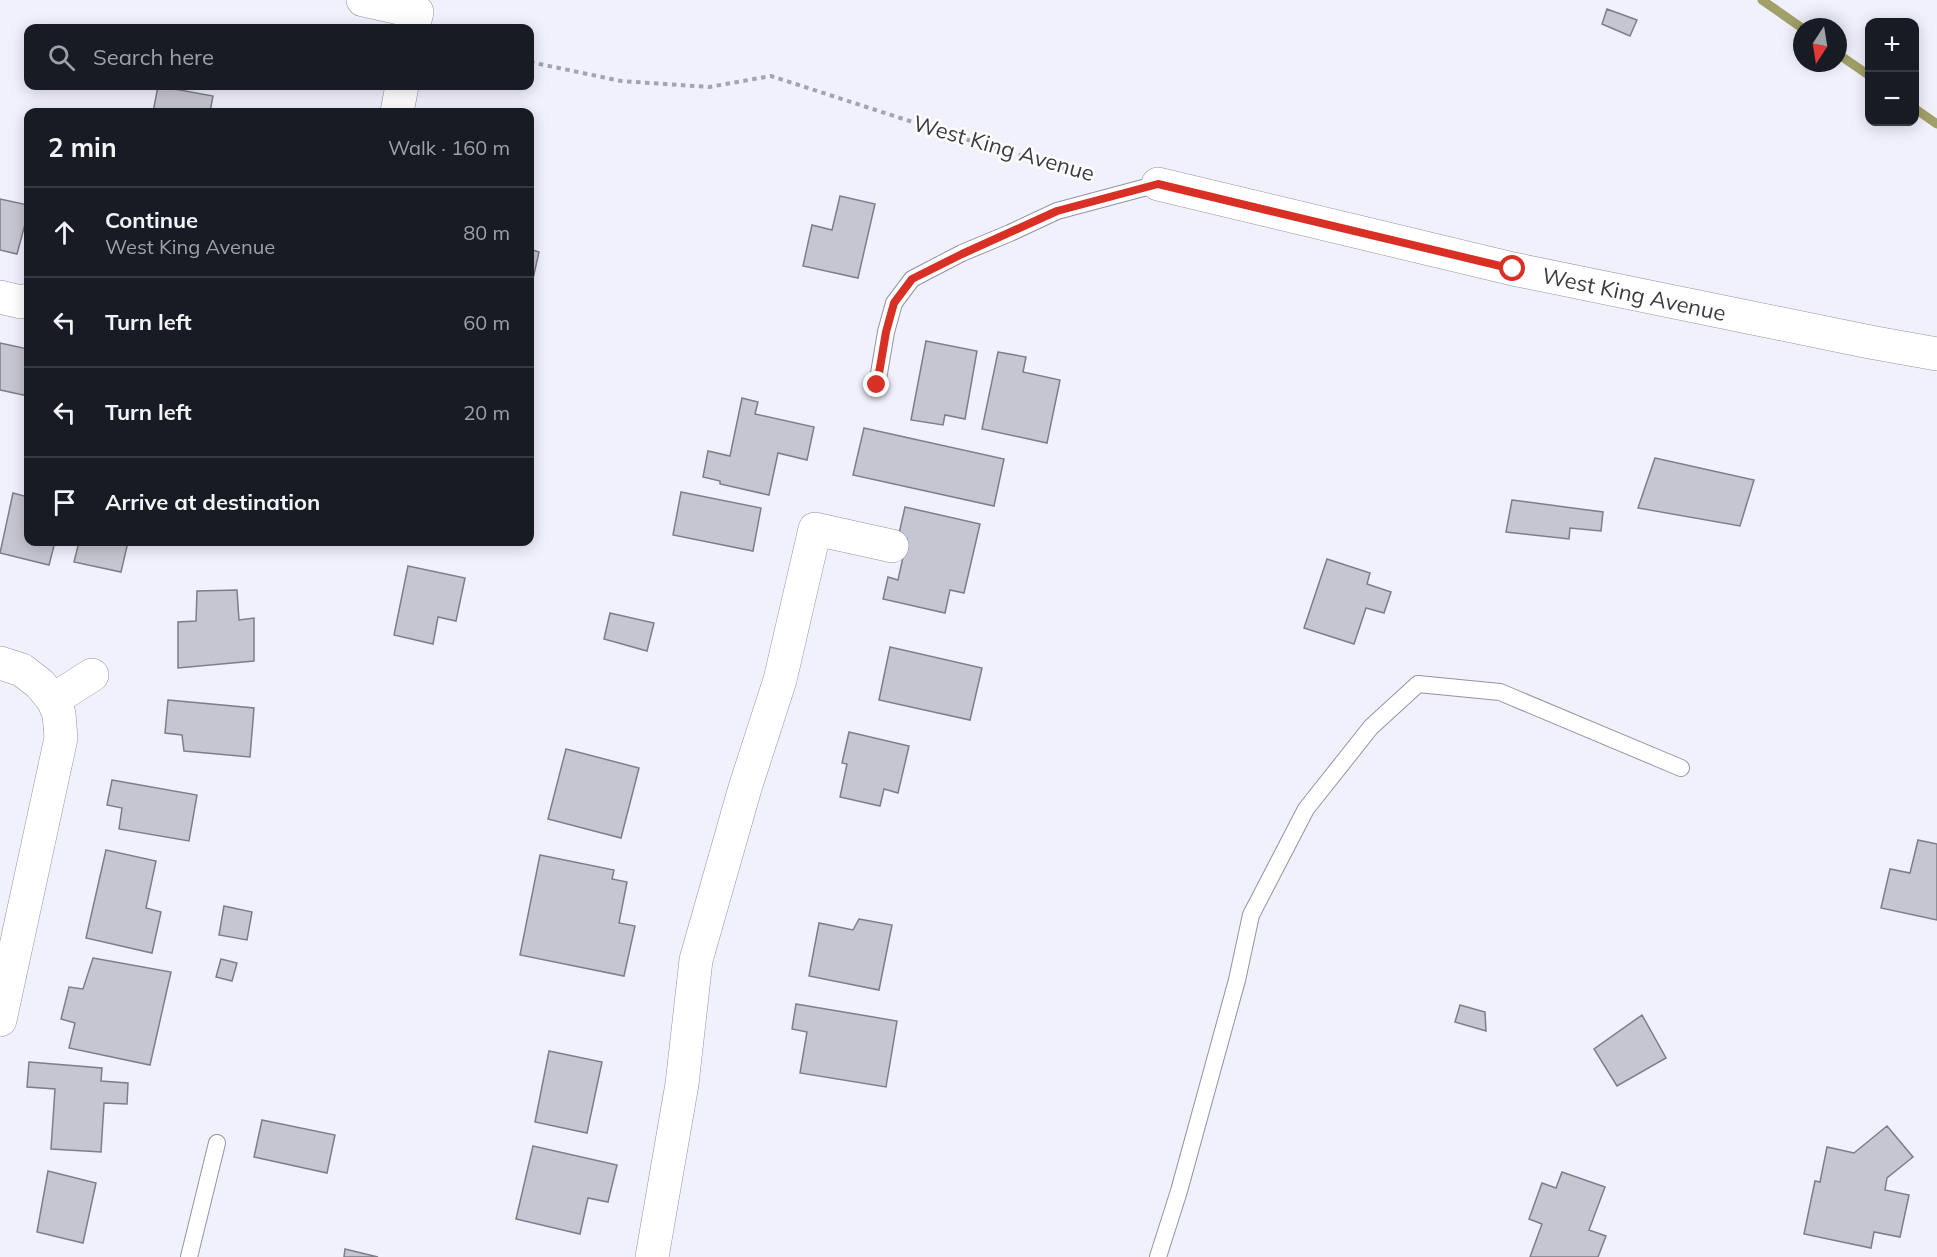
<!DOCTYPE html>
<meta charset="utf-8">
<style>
:root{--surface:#171b24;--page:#20242c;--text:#f1f3f6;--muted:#9ea1a6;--line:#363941}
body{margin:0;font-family:Mulish,sans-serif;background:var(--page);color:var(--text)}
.controls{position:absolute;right:18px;top:18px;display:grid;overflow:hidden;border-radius:12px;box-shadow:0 3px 15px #0003}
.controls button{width:54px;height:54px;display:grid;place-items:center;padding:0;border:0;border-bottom:2px solid var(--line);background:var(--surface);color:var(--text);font:30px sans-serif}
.compass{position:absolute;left:1793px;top:18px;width:54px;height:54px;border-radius:50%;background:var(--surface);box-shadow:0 3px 15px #0003;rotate:192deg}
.stop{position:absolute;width:18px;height:18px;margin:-14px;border:4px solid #d93025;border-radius:50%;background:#fff}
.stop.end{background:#d93025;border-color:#fff;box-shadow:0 2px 6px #0008}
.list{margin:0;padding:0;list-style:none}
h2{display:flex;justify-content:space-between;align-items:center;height:78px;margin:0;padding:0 24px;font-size:26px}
h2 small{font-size:20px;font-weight:400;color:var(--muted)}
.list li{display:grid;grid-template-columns:39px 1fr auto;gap:18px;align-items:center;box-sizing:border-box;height:90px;padding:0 24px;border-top:2px solid var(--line)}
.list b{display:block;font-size:22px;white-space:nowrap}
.list p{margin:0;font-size:20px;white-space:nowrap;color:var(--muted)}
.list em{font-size:20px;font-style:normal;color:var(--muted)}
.icon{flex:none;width:33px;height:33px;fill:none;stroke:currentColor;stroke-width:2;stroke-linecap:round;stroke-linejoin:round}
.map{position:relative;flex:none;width:1937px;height:1257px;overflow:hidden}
.search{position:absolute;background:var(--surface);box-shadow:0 3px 15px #0003;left:24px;top:24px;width:510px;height:66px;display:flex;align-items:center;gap:15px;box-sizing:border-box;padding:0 21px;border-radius:12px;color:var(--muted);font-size:22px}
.panel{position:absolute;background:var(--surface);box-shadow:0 3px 15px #0003;left:24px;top:108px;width:510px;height:438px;border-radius:12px}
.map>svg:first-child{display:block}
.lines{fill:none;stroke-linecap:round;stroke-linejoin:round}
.stream{stroke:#a1a068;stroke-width:9}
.building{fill:#c5c6d1;stroke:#7d7e88;stroke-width:1.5}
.service-casing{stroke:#93949f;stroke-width:18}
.minor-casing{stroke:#93949f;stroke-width:34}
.path{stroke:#a3a4ad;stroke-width:4;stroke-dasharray:4.5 4.5;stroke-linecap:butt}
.service{stroke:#fff;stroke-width:16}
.minor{stroke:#fff;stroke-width:33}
.route{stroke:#d93025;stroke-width:8}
.labels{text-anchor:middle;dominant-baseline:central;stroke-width:5;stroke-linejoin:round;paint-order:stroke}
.street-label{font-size:22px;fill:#3b3c40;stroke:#fff}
</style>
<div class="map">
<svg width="1937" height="1257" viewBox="0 0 1937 1257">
<rect width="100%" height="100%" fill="#f0f1fd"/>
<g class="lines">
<!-- stream -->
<path class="stream" d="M1762,0l40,28
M1838,54l32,22
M1914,108l23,16"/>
</g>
<!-- building -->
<path class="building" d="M1607,9l30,11 -7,16 -28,-12z
M158,86l55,10 -3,16h-57z
M840,196l35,8 -17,74 -55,-12 9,-41 20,5z
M0,199l28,6v8l-11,41 -17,-4z
M530,249l9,3 -9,40z
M926,341l51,10 -12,68 -20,-4 -2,10 -32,-5z
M0,343l28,6v47l-28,-6z
M998,352l28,5 -3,15 37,8 -13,63 -65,-14z
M742,398l16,4 -3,12 59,13 -7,33 -29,-7 -9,42 -49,-11v-3l-17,-4 5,-26 22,5z
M864,428l140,31 -10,47 -141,-31z
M1655,458l99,22 -14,46 -102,-18z
M681,492l80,16 -8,43 -80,-16z
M13,493l15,4v45h27l-6,23 -49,-12z
M1512,500l91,12 -2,19 -31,-3 -1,11 -63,-7z
M905,507l75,17 -16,69 -14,-3 -5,23 -62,-14 5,-22 10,3 9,-41 -9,-1z
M79,542h49l-7,30 -47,-10z
M1327,559l43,14 -3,11 24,8 -7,21 -18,-5 -12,36 -50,-16z
M408,566l57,12 -9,43 -18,-4 -5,27 -39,-9z
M237,590l2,30 15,-2v43l-76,7v-46l18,-1 1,-30z
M610,613l44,10 -7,28 -43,-12z
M890,647l92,21 -12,52 -91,-20z
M168,700l86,8 -4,49 -66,-6 -2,-16 -17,-2z
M849,732l60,14 -11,47 -14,-4 -4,17 -40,-9 7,-33 -5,-1z
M566,749l73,19 -18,70 -73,-19z
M112,780l85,15 -8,46 -70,-12 3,-21 -15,-3z
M1918,840l19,4v76l-56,-12 9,-39 20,4z
M106,850l50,11 -10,47 15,4 -9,41 -66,-15z
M540,855l74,15 -2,9 15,3 -8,41 16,3 -11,50 -104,-21z
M224,906l28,6 -5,28 -28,-5z
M859,919l33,6 -13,65 -70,-14 10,-53 34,7z
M93,958l78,14 -21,93 -81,-17 6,-25 -14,-4 8,-32 14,2z
M221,959l16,4 -5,18 -16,-4z
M796,1004l101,17 -11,66 -86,-14 7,-41 -15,-3z
M1460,1005l25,7 1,19 -31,-9z
M1642,1015l24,43 -49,28 -23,-37z
M549,1051l53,11 -15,71 -52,-11z
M29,1062l73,6 -1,13 27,2 -1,21 -23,-1 -3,49 -50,-3 4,-60 -28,-2z
M262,1120l73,15 -8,38 -73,-16z
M1887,1126l26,31 -26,21 -2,12 24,5 -9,42 -26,-5 -3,16 -67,-14 11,-53 5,1 7,-35 27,6z
M533,1146l84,19 -9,37 -20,-4 -8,36 -64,-15z
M48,1171l48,12 -13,60 -46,-11z
M1562,1172l43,15 -16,43 17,6 -8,21h-68l12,-33 -13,-5 13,-36 14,5z
M345,1249l33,8h-34z"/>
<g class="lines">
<defs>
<path id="service" d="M877,385l9,-53 8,-29 18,-24 50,-26 48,-20 47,-22 101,-27
M189,1257l28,-114
M1158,1257l21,-66 58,-211 14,-65 55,-106 65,-82 47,-43 82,8 181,76"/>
<path id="minor" d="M363,0l54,12 -4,16
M397,112l5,-26
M1158,184l355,85 357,73 67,12
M0,297l21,5 7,-2
M0,663l22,7 18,14 13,16 6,14 2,24 -61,282
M53,700l39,-25
M652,1257l30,-173 14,-124 49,-172 35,-108 35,-151 77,17"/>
</defs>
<!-- service casing -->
<use href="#service" class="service-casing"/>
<!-- minor casing -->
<use href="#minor" class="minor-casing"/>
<!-- path -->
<path class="path" d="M530,62l91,19 88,6 62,-11 194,63 124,37"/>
<!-- service -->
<use href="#service" class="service"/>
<!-- minor -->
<use href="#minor" class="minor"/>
</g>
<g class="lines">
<!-- route -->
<path class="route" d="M877,385l9,-53 8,-29 18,-24 50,-25 95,-43 101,-27 355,85"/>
</g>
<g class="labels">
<!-- street labels -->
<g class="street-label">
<text transform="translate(1004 148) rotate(16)">West King Avenue</text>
<text transform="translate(1634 294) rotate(12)">West King Avenue</text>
</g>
</g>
</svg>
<div class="controls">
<button>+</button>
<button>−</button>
</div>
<svg class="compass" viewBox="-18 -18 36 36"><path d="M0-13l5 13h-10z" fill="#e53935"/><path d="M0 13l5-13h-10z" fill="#9ea1a6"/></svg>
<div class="stop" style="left:1513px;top:269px"></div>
<div class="stop end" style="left:877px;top:385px"></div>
<div class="search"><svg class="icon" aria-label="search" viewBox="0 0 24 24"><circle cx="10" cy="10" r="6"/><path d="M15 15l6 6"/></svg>Search here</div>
<section class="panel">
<h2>2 min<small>Walk · 160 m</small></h2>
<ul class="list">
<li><svg class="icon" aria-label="ahead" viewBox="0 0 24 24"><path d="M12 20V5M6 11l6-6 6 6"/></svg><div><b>Continue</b><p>West King Avenue</p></div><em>80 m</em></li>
<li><svg class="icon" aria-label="left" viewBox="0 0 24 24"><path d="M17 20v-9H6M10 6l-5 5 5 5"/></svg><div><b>Turn left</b></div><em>60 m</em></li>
<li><svg class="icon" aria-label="left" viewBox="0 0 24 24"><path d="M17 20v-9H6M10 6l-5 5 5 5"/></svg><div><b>Turn left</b></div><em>20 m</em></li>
<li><svg class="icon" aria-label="arrive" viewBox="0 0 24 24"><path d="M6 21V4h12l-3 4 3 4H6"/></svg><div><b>Arrive at destination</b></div></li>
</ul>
</section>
</div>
